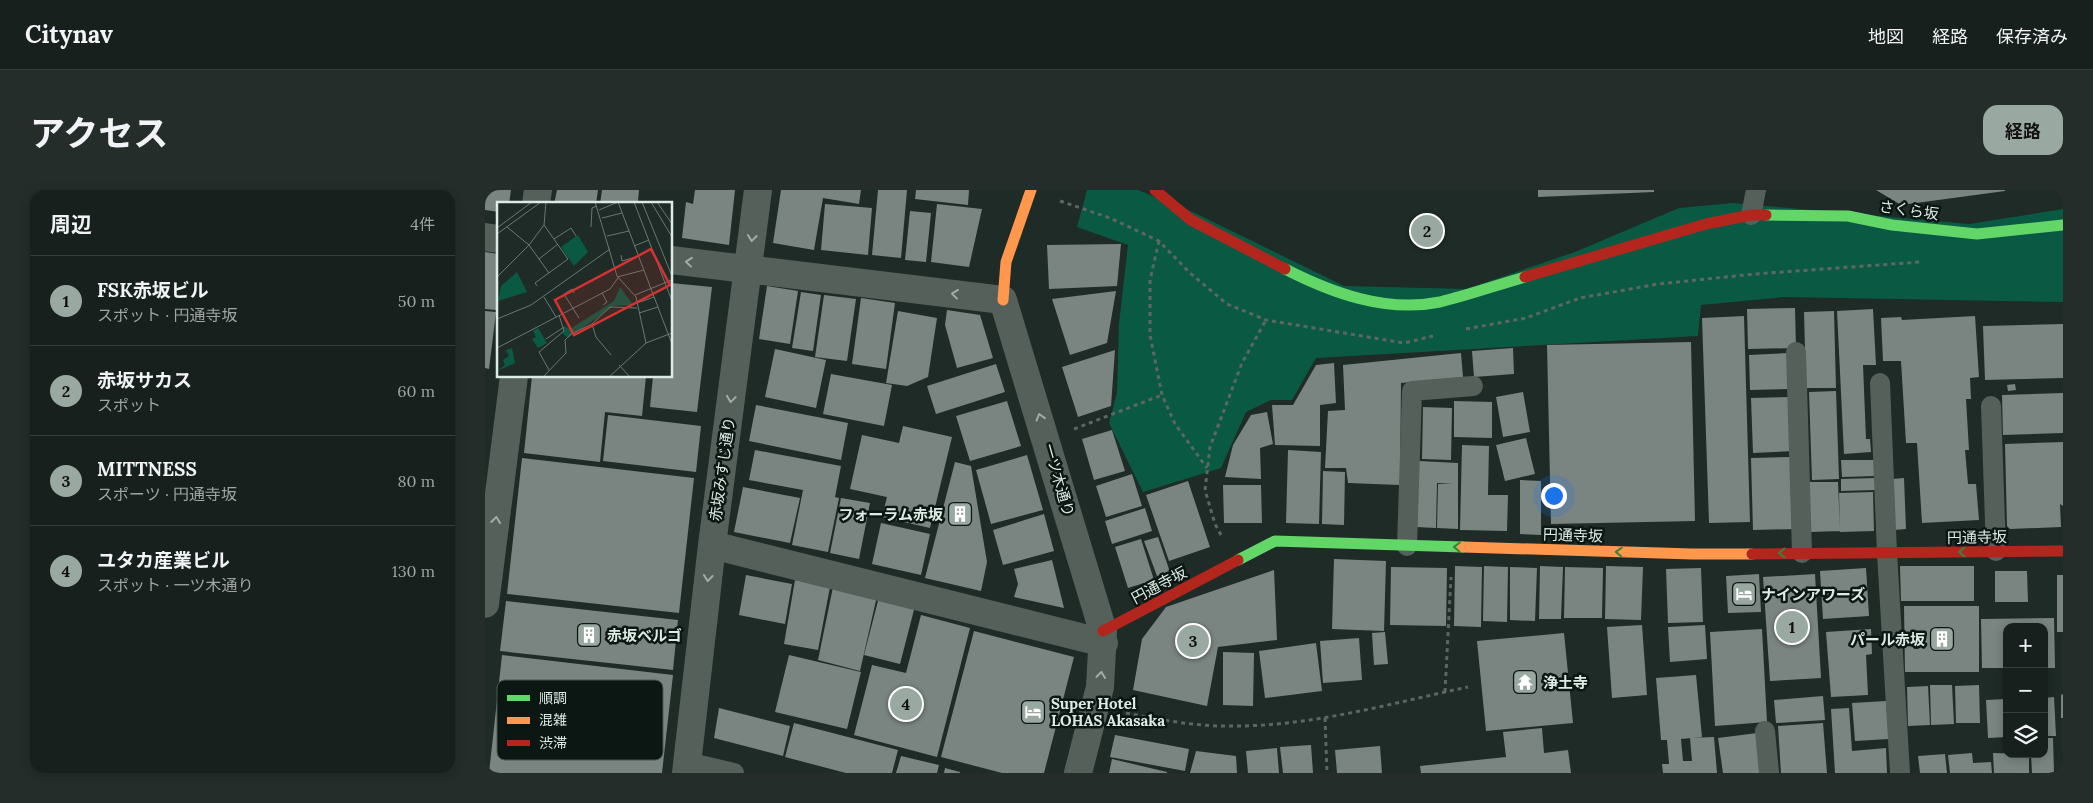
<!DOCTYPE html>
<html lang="ja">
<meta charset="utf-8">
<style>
:root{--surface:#17201c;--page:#242d29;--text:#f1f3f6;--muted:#9ea3a3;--line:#363e3b;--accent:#9aa8a2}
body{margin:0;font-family:Lora,"Noto Sans JP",serif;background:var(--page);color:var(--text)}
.controls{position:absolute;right:15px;bottom:15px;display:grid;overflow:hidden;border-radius:10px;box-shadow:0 2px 12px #0003}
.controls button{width:45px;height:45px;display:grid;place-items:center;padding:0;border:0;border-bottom:1px solid var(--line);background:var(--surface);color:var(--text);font:25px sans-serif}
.you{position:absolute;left:1068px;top:305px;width:18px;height:18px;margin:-12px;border:4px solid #fff;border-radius:50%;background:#1a73e8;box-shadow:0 0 0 8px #1a73e833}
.badge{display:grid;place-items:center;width:32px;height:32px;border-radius:50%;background:var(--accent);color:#111;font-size:16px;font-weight:700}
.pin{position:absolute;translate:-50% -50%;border:2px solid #fff;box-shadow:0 1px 5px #0006}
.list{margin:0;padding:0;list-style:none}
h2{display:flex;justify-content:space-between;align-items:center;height:65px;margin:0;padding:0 20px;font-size:21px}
h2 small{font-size:16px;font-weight:400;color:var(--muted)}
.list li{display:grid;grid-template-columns:32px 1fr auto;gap:15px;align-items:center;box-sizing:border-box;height:90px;padding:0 20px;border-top:1px solid var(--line)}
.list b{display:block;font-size:19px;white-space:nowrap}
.list p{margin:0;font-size:16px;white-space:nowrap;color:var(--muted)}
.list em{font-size:16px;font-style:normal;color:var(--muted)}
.icon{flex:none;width:28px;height:28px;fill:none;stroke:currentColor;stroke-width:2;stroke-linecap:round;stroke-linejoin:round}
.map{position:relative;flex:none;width:1578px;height:583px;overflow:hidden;border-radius:15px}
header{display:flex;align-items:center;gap:30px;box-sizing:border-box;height:70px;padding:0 25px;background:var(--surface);border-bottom:1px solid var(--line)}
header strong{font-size:24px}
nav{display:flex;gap:28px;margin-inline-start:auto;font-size:18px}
.intro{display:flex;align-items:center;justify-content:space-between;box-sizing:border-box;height:120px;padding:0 30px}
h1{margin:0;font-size:35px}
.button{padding:12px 22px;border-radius:15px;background:var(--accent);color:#111;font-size:18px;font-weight:700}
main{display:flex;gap:30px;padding:0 30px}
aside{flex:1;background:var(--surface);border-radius:15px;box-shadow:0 2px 12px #0003}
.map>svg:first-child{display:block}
.green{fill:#0a5a43}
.building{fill:#7a8581}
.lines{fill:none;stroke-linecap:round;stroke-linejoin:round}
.path{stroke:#5e6662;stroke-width:3;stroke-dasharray:4 4;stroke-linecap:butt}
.lane{stroke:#55605b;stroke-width:20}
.street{stroke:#55605b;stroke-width:28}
.fast{stroke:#63d668;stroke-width:11}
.slow{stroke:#ff974d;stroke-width:11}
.jam{stroke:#b3261e;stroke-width:11}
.oneway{stroke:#a0aca7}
.oneway2{stroke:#3c8041}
.labels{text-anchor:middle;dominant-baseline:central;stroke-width:5;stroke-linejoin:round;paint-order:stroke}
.street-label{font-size:15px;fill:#ddebe5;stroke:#0c1612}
.poi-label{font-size:15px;font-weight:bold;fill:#ddebe5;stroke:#0c1612;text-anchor:start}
.inset-road{fill:none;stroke:#6b7872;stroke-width:1}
.view{fill:#d63231;fill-opacity:0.15;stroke:#d63231;stroke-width:2.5}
.inset-edge{fill:none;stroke:#ddebe5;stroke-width:2.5}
.key{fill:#0c1612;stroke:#4b5651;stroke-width:1}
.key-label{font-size:14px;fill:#ddebe5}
</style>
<header>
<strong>Citynav</strong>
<nav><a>地図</a><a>経路</a><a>保存済み</a></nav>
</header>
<div class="intro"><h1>アクセス</h1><a class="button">経路</a></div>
<main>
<aside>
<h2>周辺<small>4件</small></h2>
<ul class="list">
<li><span class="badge">1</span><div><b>FSK赤坂ビル</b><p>スポット · 円通寺坂</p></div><em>50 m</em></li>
<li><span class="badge">2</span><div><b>赤坂サカス</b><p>スポット</p></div><em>60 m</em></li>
<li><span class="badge">3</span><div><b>MITTNESS</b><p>スポーツ · 円通寺坂</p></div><em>80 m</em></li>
<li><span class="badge">4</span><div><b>ユタカ産業ビル</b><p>スポット · 一ツ木通り</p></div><em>130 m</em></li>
</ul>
</aside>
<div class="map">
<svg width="1578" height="583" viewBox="0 0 1578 583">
<rect width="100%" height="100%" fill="#1f2b26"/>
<!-- green -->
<path class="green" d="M602,0h51l57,23 149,73 122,3 109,-37 104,-44 54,-5 236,21 94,-15v93l-279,-5 -83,8 -3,31 -382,22 -24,42h-21l-25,12 -25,56 -78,24 -34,-69 8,-30 2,-69 9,-79 -51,-18z"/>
<!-- building -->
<path class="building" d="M0,0h26l-2,14h-10v8l-14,-2z
M72,0h41l-2,14h-42z
M117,0h37l-1,11 14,3h-52z
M210,0h40l-6,55 -47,-7 4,-36 7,2z
M296,0h80l-2,14 -36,-6 -9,52 -41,-7z
M393,0h29l-6,68 -29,-3z
M431,0h53l-1,15 -53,-6z
M1053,0h116v2l-116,5z
M1391,0h129v1l-104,14z
M340,14l47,4 -4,47 -47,-5z
M452,14l45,5 -13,58 -38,-5z
M425,21l21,2 -5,49 -21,-2z
M636,54l-4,42 -68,3 -2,-44z
M0,62l14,2 -3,56 -11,-1z
M186,93l41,4 -15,125 -47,-5 3,-31h18z
M282,96l31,5 -8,53 -31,-5z
M631,101l-9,52 -37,12 -18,-56z
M316,102l20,3 -8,56 -21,-3z
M339,105l32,4 -9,62 -32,-4z
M376,108l34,5 -9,66 -34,-5z
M1310,118l1,40 -48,1 -1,-40z
M1388,119l3,56h-13l3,74h4l1,13 -27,2 -7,-143z
M462,120l33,5 13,43 -36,10 -12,-43z
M0,121l11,1 -7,57 -4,-1z
M413,121l39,7 -9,59 -21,9 -21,-3z
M1349,121l2,77h-30l-2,-76z
M1259,126l6,206 -41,1 -7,-205z
M1490,126l4,61 -9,1 1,21h-5l3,51h-4l3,34h8l3,36 -57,3 -5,-80h-11l-5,-82h-18l-2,-43 20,-1 1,3z
M1578,134v54l-78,2 -2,-54z
M1206,152l4,179 -144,3 -4,-179z
M1028,158l1,26 -40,3 -2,-26z
M290,159l51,11 -10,48 -51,-11z
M630,160l-4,56 -33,11 -16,-50z
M976,163l2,24 -62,6 -1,102 -52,-2 -2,-15h-21l3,-57 17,-1 -2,-45z
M1303,163l2,36 -40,1 -1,-35z
M849,173l2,40 -16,2v41l-45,-1 -3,-40h21l23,-40z
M511,174l9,28 -69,22 -9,-28z
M346,184l61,11 -8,41 -61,-12z
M47,186h114l-4,40 -37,-4 -5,50 -76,-9z
M1530,194l1,6 -8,1 -1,-6z
M1351,201l3,88 -27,1 -3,-88z
M1038,202l7,40 -27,5 -7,-40z
M1578,203v40l-60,2 -1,-40z
M1308,207l2,54 -42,2 -2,-55z
M522,211l14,45 -51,15 -14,-45z
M969,211l38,1v36l-38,-1z
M271,215l92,18 -7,37 -92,-19z
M938,217l29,1 -1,52 -29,-1z
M782,222l6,32 -13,4 1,31 -36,-2 8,-32 18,-30z
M123,225l93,11 -5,46 -93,-11z
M418,236l49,11 -22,91 -48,-11 5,-20 -37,-8 12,-54 37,8z
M627,240l13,41 -31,9 -12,-41z
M1041,248l9,36 -30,7 -9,-36z
M1578,252v64l-3,-2 1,23 -51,2 -3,-3 -2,-82z
M977,255l27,1 -1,49h20l-1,36 -47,-1z
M270,260l86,16 -6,31 4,1 -11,54 -36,-7 11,-55 -54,-10z
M803,260l33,2 -2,72 -33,-1z
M542,265l16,55 -52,14 -15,-54z
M1308,267l2,72 -42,1 -2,-72z
M37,268l172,20 -15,135 -172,-19z
M1356,270h34v16l-33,1z
M934,271l39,2v66l-21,-1 1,-44h15l-16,-1 -1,45 -20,-1z
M470,272l16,4 16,96 -6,29 -56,-13z
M838,281l22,1 -1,53 -22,-1z
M647,284l10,32 -36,11 -10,-31z
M1390,288v12l-34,1v-12z
M1419,288l2,51 -12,1 -2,-51z
M1035,290l21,1v54l-21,-1z
M703,291l22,66 -41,14 -23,-66z
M1323,292h30l2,49 -30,1z
M738,295h38l1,38h-38z
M258,297l57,11 -10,45 -56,-11z
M1388,302l1,39 -34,1 -1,-39z
M356,308l29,5 -11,56 -29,-6z
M660,318l7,23 -40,13 -7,-23z
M559,324l10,37 -51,14 -10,-35z
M396,333l49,11 -9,41 -49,-11z
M673,347l12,35 -13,4 -13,-35z
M656,349l13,41 -26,8 -13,-41z
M849,369l52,2 -2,70 -52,-2z
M567,370l12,48 -50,-11 4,-13 -4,-15z
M970,376l27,1 -1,60 -27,-1z
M999,376l24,1 -1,55 -24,-1z
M1055,376l23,1 -2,52h-22z
M1121,376l37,1 -2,53 -36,-1z
M1415,376h74v35h-73z
M906,377l56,1 -1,58 -56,-1z
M1025,377l27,1 -2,53 -25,-1z
M1080,377l38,1 -1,50h-38z
M1216,378l2,54 -35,1 -2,-54z
M1381,378l3,48 -46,3 -3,-48z
M789,380l3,70 -59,7 -11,59 -74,-16 9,-51 24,-32z
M1510,381h32l1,31h-33z
M1274,384l2,38 -33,1 -2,-37z
M1330,384l6,104 -51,3 -7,-104z
M261,385l46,9 -7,40 -46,-9z
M1572,385h6v57h-6z
M310,390l35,7 -12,63 -34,-6z
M348,397l44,9 -17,75 -42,-11z
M394,407l36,9 -15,58 -36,-9z
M21,411l172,19 -5,50 -173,-19z
M1419,416h75v66h-74z
M436,425l49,13 -33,129 -83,-22 18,-70 34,8z
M1569,428l1,50h-11v-41h-37v41h-25l-1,-49z
M1157,435l5,70 -35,3 -5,-71z
M1220,435l2,34 -37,3 -2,-35z
M1277,439l5,93 -52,4 -5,-94z
M1386,439l1,25 -6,1 2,40 -37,2 -5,-65z
M489,441l100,26 -30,116h-42l-61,-16z
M900,442l3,32 -14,1 -2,-32z
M1079,443l9,90 -87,8 -9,-90z
M874,448l3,42 -39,3 -3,-42z
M831,453l6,48 -57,7 -6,-47z
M738,462l31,1 -1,53 -30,-1z
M17,465l171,20 -11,98h-173z
M304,465l72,17 -14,57 -72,-17z
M1211,485l6,62 -21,2 2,22h9l-2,-23 24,-1 3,36h-54l-1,-9h7l-2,-24h-6l-5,-62z
M1445,495h22l2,39 -23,1z
M1494,495l1,38h-24l-1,-37z
M1443,496l2,39 -22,1 -1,-39z
M1578,504v24h-2v-23z
M1338,506l2,24 -49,3 -2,-23z
M1569,507l2,39h-12v-38z
M1522,509v38l-19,1 -2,-38z
M1401,511l3,38 -34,2 -3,-38z
M234,518l71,18 -7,30 -69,-18z
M1364,518l3,43 34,-3 1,25h-52l-4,-64z
M309,533l104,27 -6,23h-46l-61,-16z
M1338,533l4,50h-46l-3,-47z
M1057,538l2,25 24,-3 3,23h-150l-1,-7 86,-9 -3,-25z
M1272,543l5,40h-39l-5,-35z
M630,545l74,14 -4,22 -75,-14z
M1559,548h9l1,35h-22l-1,-19h13z
M826,555l2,28h-30l-3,-26z
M895,556l2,27h-45l-2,-23z
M792,558l2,25h-31l-2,-22z
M711,561l40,5 1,17h-47z
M1487,563l1,10 18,-1 1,11h-42l-2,-18z
M1508,563l36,1v19h-35z
M1460,564l2,19h-27l-2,-17z
M416,566l38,9 -2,8h-41z
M627,569l55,13v1h-58z
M460,578l15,4v1h-16z"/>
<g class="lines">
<!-- path -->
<path class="path" d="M575,11l50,17 49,23 31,32 37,31 39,16 138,23 29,-7
M674,51l-9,39v55l12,60 13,29 32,44
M981,139l60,-11 54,-20 78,-14 97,-10 165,-12
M589,239l88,-34
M736,345l-6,-11 -10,-34 5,-43 32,-84 24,-43
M960,502l6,-115
M641,523c36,7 72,14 109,13 79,0 157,-23 233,-39
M840,528l2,55"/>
<!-- lane -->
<path class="lane" d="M1266,25l5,-25
M1311,162l6,201
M1395,193l7,170 13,220
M1506,216l5,145
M922,356l5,-155 61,-5
M1280,541l4,42
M202,572l47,11"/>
<!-- street -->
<path class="street" d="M51,14l2,-14
M0,47l14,2
M186,70l332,40 100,331 -3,56 -22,86
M227,355l392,98
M0,414l29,-228
M201,583l26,-228 46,-355"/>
<!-- fast -->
<path class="fast" d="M1281,25l82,1 44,9 85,9 86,-9
M800,79c47,24 101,44 155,33 29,-7 57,-17 85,-25
M753,370l37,-19 188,6"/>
<!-- slow -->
<path class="slow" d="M518,110l3,-38 25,-72
M978,357l229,7h60"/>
<!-- jam -->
<path class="jam" d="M670,0l36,30 94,49
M1040,87l181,-53 45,-9h15
M1267,364l311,-3
M618,441l135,-71"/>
</g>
<!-- one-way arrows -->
<defs><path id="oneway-chevron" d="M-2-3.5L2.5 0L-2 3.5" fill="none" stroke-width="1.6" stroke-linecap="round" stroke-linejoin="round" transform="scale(1.25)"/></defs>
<g class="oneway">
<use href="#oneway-chevron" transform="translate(267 48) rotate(97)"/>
<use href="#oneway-chevron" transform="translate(204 72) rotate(-174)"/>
<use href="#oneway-chevron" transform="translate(470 104) rotate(-173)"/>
<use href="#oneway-chevron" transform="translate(246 209) rotate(98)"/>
<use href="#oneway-chevron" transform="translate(555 227) rotate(-107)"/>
<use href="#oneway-chevron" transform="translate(11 330) rotate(-83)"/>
<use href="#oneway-chevron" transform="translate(223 388) rotate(96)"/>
<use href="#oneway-chevron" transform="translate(616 485) rotate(-84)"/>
</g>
<g class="oneway2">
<use href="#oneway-chevron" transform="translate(972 357) rotate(-178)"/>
<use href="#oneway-chevron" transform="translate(1134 362) rotate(-178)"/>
<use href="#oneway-chevron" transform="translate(1477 362) rotate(179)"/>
<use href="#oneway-chevron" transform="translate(1297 363) rotate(180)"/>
</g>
<!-- icons -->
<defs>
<symbol id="building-square" viewBox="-11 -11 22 22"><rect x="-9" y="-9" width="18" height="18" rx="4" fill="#9aa8a2" stroke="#0c1612"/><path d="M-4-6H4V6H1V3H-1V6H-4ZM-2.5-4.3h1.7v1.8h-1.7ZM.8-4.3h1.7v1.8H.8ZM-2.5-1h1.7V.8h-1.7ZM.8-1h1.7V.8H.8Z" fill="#fff"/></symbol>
<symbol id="hotel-square" viewBox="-11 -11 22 22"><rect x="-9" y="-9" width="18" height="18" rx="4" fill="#9aa8a2" stroke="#0c1612"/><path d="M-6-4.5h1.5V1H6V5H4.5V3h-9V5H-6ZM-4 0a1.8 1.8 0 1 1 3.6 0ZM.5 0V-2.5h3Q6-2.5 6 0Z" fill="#fff"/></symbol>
<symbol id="temple-square" viewBox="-11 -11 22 22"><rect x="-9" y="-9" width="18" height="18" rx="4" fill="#9aa8a2" stroke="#0c1612"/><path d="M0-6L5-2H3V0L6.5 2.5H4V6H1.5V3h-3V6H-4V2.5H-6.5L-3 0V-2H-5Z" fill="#fff"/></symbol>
</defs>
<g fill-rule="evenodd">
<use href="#building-square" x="461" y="310" width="28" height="28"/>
<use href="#hotel-square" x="1245" y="390" width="28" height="28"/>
<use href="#building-square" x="90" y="431" width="28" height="28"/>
<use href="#building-square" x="1443" y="435" width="28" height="28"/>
<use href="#temple-square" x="1026" y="478" width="28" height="28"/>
<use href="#hotel-square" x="534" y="508" width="28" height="28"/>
</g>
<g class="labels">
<!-- street labels -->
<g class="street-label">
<text transform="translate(1424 20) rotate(8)">さくら坂</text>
<text transform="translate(237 279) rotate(-82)">赤坂みすじ通り</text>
<text transform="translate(574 290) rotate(74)">一ツ木通り</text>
<text transform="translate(1088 345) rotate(2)">円通寺坂</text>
<text transform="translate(1492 347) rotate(-1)">円通寺坂</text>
<text transform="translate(674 395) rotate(-28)">円通寺坂</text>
</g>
<!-- poi labels -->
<g class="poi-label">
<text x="458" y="324" text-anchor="end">フォーラム赤坂</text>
<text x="1276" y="404">ナインアワーズ</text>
<text x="122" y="445">赤坂ベルゴ</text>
<text x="1440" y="449" text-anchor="end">パール赤坂</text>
<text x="1058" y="492">浄土寺</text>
<text x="566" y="513">Super Hotel<tspan x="566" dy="17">LOHAS Akasaka</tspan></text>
</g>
</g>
<!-- overview -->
<g transform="translate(12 12)">
<rect width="175" height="175" fill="#1f2b26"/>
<path d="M81,33l10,17 -14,14 -13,-19zM20,70l10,20 -29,9 3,-15zM123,85l13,18 -19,1 -46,32 -5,-4 1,-8 6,3 44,-28zM41,126l9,15 -9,5 -6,-9 4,-2 -3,-6zM15,146l3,15 -18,8 8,-6 -2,-5 6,-4 -3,-6z" fill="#0a5a43"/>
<path class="inset-road" d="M98,0l22,74 19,21 10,46M121,0l54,142M137,0l38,99M145,0l30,74M154,0l21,35M160,0l15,22M102,8l19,-8M105,16l20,-5M10,25l22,18 20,28M94,25l1,-19 5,-2M0,26l35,-26M0,32l44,-32M110,34l22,-5M57,37l17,-11 5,8M137,44l15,-6M124,53l1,6 17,-5M42,57l19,-15M0,75l32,-32 15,-20 2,-23M120,75l27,-7M40,84l-2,-3 33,-24 -24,-34M77,91l-2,-4 -8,5 15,24M105,91l5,9 -4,3M138,93l37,-15M47,95l12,20M140,101l17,-6M142,111l19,-6M0,117l34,-14 79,-56M95,122l4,13 15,18M49,137l18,-12M0,146l113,-59 8,-11M122,163l11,12M52,168l-10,-18 25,-21 -5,-16M46,175l23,-24 -1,-13 6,-6 21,-10 18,-17 27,1M112,175l37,-34 26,-10"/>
<path class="view" d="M154,47l19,36 -96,50 -19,-35z"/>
<rect width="175" height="175" class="inset-edge"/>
</g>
<!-- legend -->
<rect x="12" y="490" width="166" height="80" rx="8" class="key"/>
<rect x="22" y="505" width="23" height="6" fill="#63d668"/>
<rect x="22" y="527" width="23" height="7" fill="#ff974d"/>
<rect x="22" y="550" width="23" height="6" fill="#b3261e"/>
<g class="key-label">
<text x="54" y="513">順調</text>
<text x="54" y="535">混雑</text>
<text x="54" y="558">渋滞</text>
</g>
</svg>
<div class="controls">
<button>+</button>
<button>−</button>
<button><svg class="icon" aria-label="layers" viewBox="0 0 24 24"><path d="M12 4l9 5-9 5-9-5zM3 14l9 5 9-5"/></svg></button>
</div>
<div class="you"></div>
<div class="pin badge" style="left:1307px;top:437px">1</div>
<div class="pin badge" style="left:942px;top:41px">2</div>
<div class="pin badge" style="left:708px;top:451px">3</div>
<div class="pin badge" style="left:421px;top:514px">4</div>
</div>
</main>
